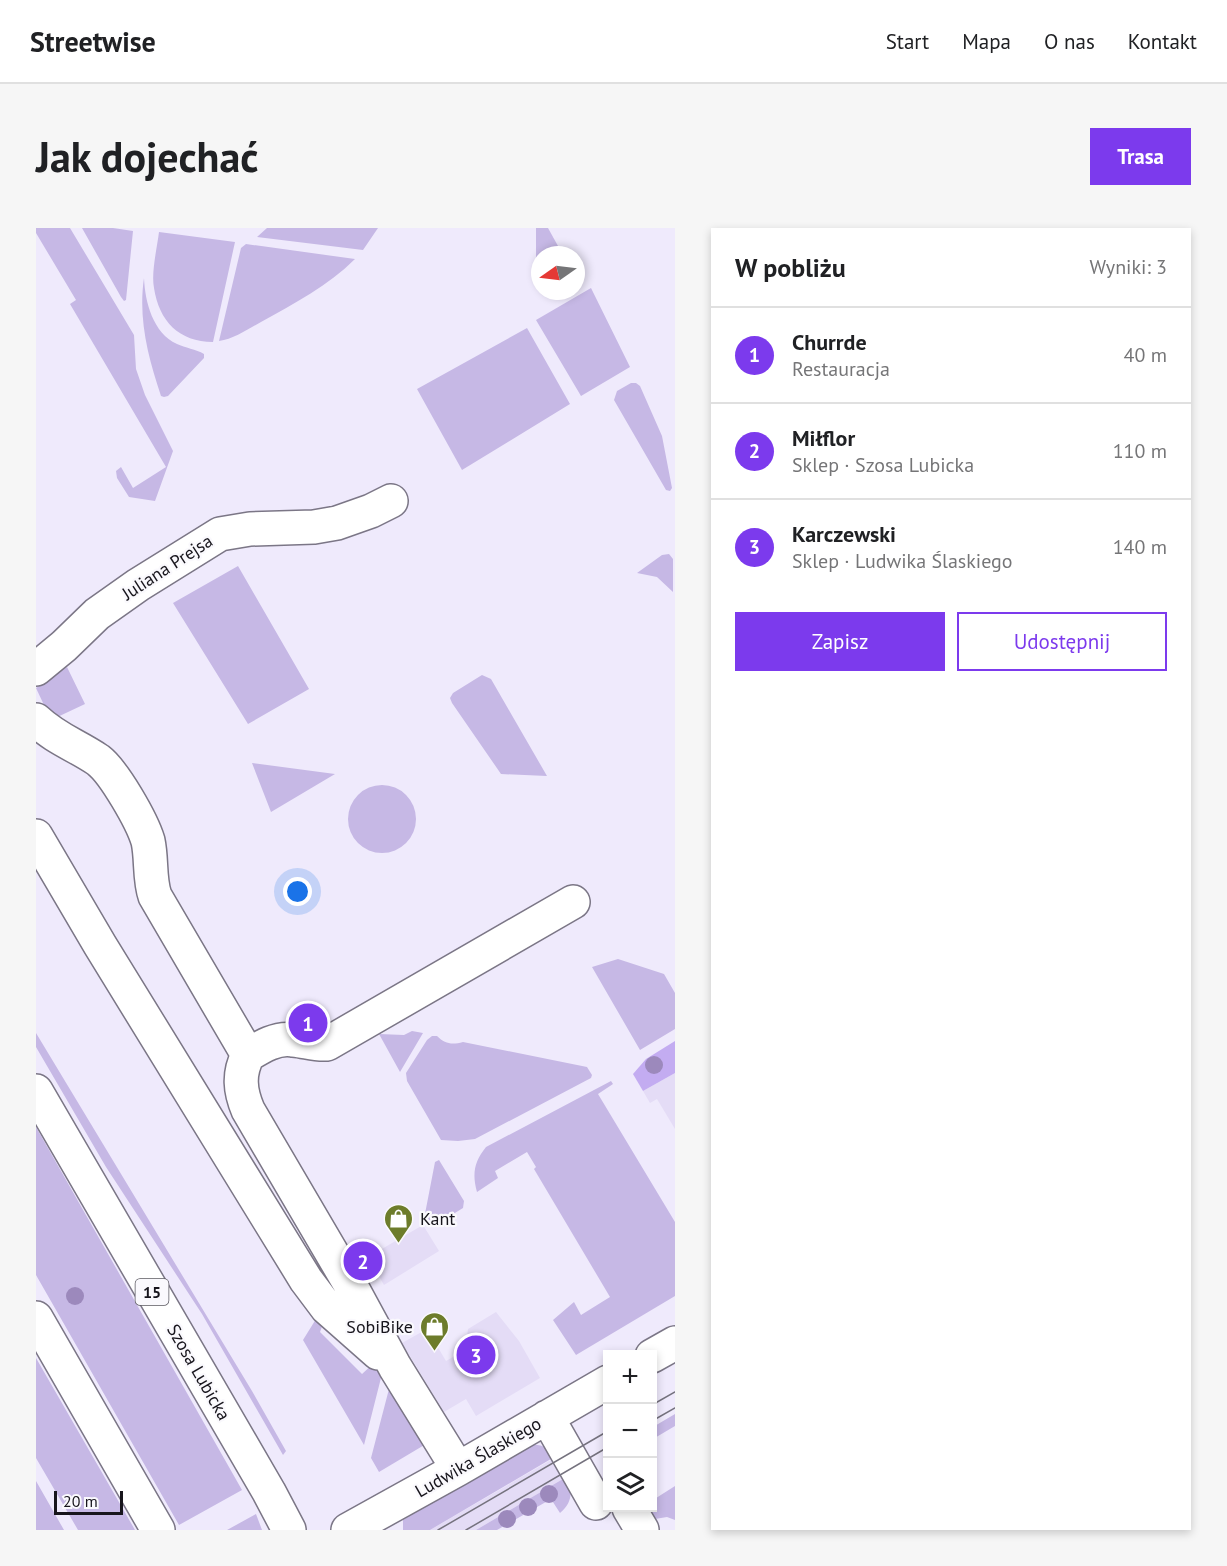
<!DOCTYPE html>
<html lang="pl">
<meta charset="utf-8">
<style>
:root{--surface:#fff;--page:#f6f6f6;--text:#202124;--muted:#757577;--line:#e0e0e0;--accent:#7c3aed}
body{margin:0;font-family:"PT Sans",sans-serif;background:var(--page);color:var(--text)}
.controls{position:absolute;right:18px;bottom:18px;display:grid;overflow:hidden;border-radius:0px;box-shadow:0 3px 9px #0003}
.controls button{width:54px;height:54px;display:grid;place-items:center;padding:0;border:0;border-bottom:2px solid var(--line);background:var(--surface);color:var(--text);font:30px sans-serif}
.compass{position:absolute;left:495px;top:18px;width:54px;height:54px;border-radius:50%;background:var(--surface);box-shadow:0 3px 9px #0003;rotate:256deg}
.scale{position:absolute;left:18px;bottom:15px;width:69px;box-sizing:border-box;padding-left:6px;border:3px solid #17151c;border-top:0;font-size:16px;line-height:21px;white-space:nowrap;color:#17151c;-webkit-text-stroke:4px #faf9fd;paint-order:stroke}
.you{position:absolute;left:262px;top:664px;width:21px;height:21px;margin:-15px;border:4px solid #fff;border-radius:50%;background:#1a73e8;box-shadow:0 0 0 9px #1a73e833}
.badge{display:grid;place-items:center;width:39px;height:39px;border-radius:50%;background:var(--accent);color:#fff;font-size:20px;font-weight:700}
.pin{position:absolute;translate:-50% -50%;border:3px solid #fff;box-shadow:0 2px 6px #0006}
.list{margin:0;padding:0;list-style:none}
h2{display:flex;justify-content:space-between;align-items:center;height:78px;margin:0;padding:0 24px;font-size:26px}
h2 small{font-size:20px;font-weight:400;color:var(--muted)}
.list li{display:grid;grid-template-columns:39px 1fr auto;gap:18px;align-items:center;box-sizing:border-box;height:96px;padding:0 24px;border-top:2px solid var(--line)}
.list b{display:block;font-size:22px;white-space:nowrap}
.list p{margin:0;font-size:20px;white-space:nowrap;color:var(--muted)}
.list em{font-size:20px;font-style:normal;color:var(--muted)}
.actions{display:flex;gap:12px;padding:18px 24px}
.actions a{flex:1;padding:14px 0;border:2px solid var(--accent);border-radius:0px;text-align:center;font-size:21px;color:var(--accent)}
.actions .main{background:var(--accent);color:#fff}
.icon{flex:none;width:33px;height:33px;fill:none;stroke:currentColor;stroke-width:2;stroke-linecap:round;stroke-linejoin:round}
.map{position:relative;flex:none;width:639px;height:1302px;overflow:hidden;border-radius:0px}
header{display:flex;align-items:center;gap:36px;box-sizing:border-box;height:84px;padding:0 30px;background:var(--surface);border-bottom:2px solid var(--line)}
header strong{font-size:28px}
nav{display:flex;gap:33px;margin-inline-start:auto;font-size:21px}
.intro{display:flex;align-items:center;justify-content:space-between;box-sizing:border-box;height:144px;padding:0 36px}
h1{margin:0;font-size:42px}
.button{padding:15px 27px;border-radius:0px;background:var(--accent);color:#fff;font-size:21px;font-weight:700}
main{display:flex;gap:36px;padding:0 36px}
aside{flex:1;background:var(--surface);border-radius:0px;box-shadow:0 3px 9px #0003}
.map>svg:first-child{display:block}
.built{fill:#e4dcf6}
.green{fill:#c6b8e5}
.forest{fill:#c3acf1}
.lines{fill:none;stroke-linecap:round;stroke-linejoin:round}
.minor-casing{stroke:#7b7686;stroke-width:36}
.major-casing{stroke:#7b7686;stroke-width:36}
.minor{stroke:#fff;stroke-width:33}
.major{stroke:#fff;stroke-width:33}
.tram{stroke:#75727e;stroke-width:1.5}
.tree{fill:#9c89bc}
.labels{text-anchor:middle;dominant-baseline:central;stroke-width:4.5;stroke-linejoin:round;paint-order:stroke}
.shield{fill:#faf9fd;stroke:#5b5960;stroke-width:1.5}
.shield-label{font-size:16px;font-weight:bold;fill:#17151c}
.street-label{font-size:18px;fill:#17151c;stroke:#faf9fd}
.poi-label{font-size:18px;fill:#17151c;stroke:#faf9fd;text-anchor:start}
</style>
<header>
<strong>Streetwise</strong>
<nav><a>Start</a><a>Mapa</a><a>O nas</a><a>Kontakt</a></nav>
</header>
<div class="intro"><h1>Jak dojechać</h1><a class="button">Trasa</a></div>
<main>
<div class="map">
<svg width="639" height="1302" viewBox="0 0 639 1302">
<rect width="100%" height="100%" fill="#efeafc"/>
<!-- built -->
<path class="built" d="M639,845v56l-18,-30 -7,4 -7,-12z
M387,997l16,26 -55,34 -16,-28z
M460,1084l23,29 21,37 -64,38 -10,-17 -22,13 -42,-69 25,-14 19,32 19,-11 3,-21z
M520,1229l12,19 -92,54h-46z"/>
<!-- green -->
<path class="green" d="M0,0h34l64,107 2,34 9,26 28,56 -18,50 -26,-4 -12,-19 -1,-7 5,-4 12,21 33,-21 -96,-163 6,-4 -40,-67z
M46,0h31l20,3 -7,69 -2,1 -3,-4z
M231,0h111l-15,22 -106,-13z
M500,0h12l15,27h-23v15l-4,-7z
M123,4l76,10 -22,100c-34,0 -54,-21 -59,-54 -3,-15 3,-40 5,-56z
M210,16l109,15c-27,27 -60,44 -94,63 -13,7 -27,17 -42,19l22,-93z
M108,50c1,24 9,55 33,66 8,4 19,5 27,10v4l-36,38 -4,1 -3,-1c-13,-39 -23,-77 -17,-118z
M555,60l39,79 -49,29 -45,-76z
M491,100l43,76 -108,66 -45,-81z
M595,155h5l4,3 22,50 10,52 -2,3 -4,-1 -52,-90 3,-9z
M633,326l4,5v33l-16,-15 -20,-4 25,-18z
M202,338l71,123 -61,35 -75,-121z
M31,439l18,37 -34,16 -15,-32z
M446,447l9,4 56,97 -46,-2 -49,-71 -2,-5 3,-5z
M216,535l83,11 -64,38z
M312 591a34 34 0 1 1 68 0a34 34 0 1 1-68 0Z
M582,731l46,15 11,19v36l-35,21 -48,-83z
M376,803l11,2 -23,39 -21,-38 25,1z
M0,805l216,358 34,60 -3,4 -81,-141 -96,-147 -70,-120z
M396,808h5c8,8 15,9 26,6l124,25 5,8 -1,3 -116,61 -17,2 -17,-1 -34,-59 -1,-8 21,-33z
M575,853l2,3 -15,10 77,128v74l-99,59 -23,-35 21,-18 7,13 29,-18 -76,-128 2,-2 -9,-15 -32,19 3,7 -21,14c-5,-18 -3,-30 9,-45z
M0,899l206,363 -63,35 -143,-250z
M403,932l25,41 -1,7 -31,19h-4l-4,-4v-4l11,-57z
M285,1083l4,7 -5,14 42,42 13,-12 8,8 -19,75 -61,-105z
M0,1130l99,172h-57l-42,-72z
M356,1156l34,60 -47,28 -8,-14 18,-69z
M639,1186v12l-22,13v-12z
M494,1217c13,-1 18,3 26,11l-126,74h-27v-10l8,-5z
M532,1248c4,16 5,26 -8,37l-9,-14 -54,31h-21z
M0,1253l28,49h-28z
M639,1258v34l-8,-3 -12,2 -5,-10 2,-1 1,-8z
M220,1286l6,16h-35z"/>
<!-- forest -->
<path class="forest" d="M639,813v32l-32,18 -10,-17 13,-15z"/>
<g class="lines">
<defs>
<path id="minor" d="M0,441l28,-23 33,-32 41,-29 82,-51 30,-5 64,-2 23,-4 34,-12 20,-10
M0,492c20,19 40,25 62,40 16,12 44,61 50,81 4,18 1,38 7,55l93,159c-10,19 -8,36 0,55l102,174 45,83 63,102
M0,608l64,109 206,335 21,28 51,45
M212,827c13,-8 29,-18 45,-15 13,1 21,5 34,4l246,-142
M616,1128l23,-13
M511,1189l49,86
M593,1280l13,22
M312,1302l110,-61 150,-87"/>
<path id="major" d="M0,863l233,401 20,38
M0,1090l122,212"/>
</defs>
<!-- minor casing -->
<use href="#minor" class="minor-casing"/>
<!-- major casing -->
<use href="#major" class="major-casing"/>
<!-- minor -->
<use href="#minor" class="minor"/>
<!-- major -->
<use href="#major" class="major"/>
<!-- tram -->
<path class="tram" d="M616,1177l23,-13
M616,1193l23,-13
M402,1302l170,-99
M430,1302l142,-83"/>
</g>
<!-- trees -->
<g class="tree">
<circle cx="618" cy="837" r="9"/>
<circle cx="39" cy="1068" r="9"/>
<circle cx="513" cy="1266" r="9"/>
<circle cx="492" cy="1279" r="9"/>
<circle cx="471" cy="1291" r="9"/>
</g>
<!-- icons -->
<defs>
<symbol id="shop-pin" viewBox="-11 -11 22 30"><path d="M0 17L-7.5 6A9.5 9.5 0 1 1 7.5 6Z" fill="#6d7c2b" stroke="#faf9fd"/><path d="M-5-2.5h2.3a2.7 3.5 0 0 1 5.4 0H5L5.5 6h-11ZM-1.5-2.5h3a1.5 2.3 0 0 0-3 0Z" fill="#fff"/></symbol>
</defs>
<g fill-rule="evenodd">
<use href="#shop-pin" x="346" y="974" width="33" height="45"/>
<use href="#shop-pin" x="382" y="1082" width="33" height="45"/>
</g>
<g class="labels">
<!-- shield labels -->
<rect class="shield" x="99.5" y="1051" width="33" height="26" rx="4.5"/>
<g class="shield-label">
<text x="116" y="1064">15</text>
</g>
<!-- street labels -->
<g class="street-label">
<text transform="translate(131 339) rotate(-33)">Juliana Prejsa</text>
<text transform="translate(163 1144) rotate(60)">Szosa Lubicka</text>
<text transform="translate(442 1229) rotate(-30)">Ludwika Ślaskiego</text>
</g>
<!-- poi labels -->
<g class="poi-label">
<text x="384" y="990">Kant</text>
<text x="377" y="1098" text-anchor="end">SobiBike</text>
</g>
</g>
</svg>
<div class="controls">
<button>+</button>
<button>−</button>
<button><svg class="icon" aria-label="layers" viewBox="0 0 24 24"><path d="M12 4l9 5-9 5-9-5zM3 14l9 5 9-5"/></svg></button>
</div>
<svg class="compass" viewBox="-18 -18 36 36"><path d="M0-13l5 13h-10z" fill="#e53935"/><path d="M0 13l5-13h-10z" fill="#757577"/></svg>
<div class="scale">20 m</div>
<div class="you"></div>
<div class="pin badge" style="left:272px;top:795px">1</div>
<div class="pin badge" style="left:327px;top:1033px">2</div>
<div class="pin badge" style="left:440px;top:1127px">3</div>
</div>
<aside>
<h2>W pobliżu<small>Wyniki: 3</small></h2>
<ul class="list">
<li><span class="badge">1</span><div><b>Churrde</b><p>Restauracja</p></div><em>40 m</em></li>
<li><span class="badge">2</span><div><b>Miłflor</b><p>Sklep · Szosa Lubicka</p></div><em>110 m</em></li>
<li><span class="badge">3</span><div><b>Karczewski</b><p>Sklep · Ludwika Ślaskiego</p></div><em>140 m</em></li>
</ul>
<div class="actions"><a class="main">Zapisz</a><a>Udostępnij</a></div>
</aside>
</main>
